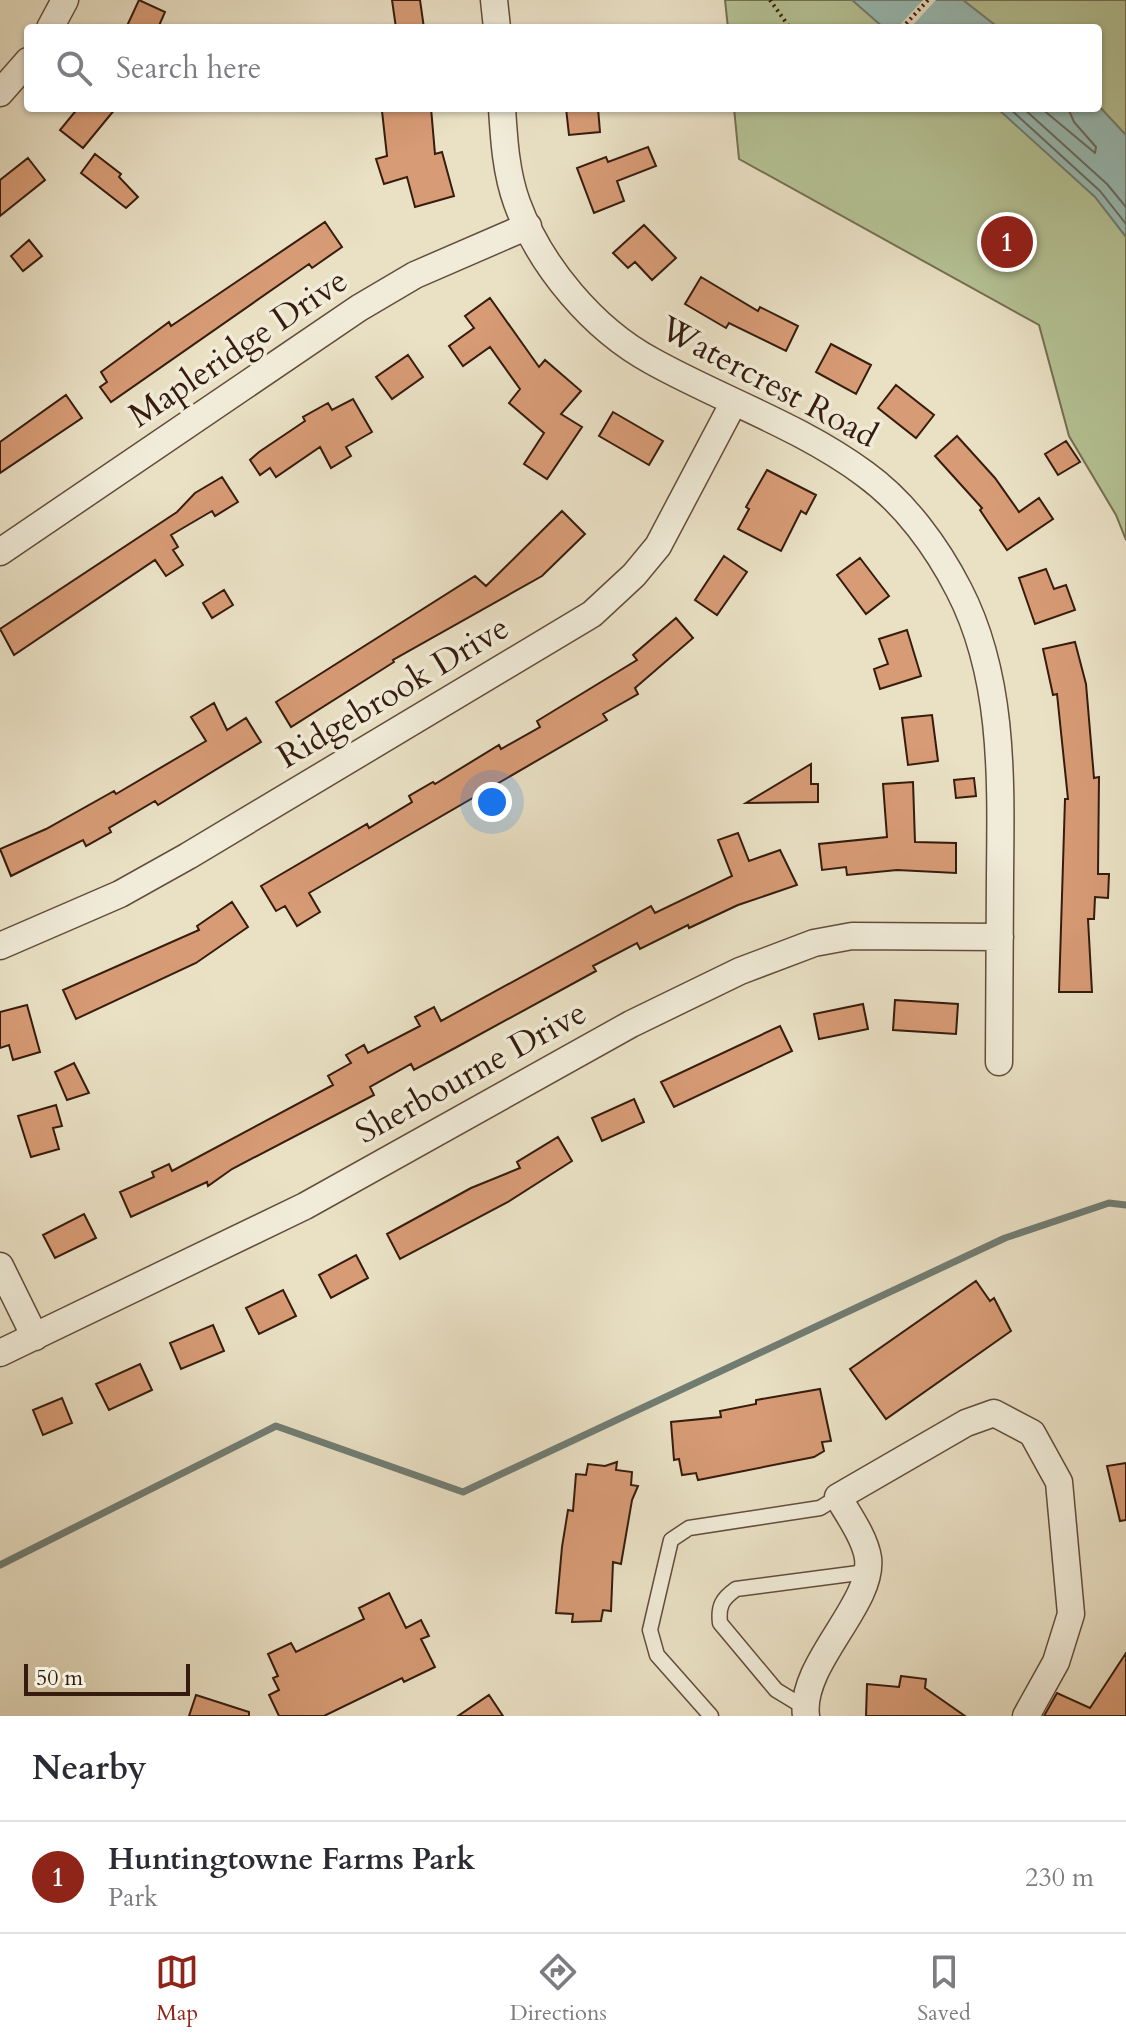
<!DOCTYPE html>
<style>
:root{--surface:#fff;--page:#f7f7f7;--text:#2b2b33;--muted:#7c7c81;--line:#e1e1e2;--accent:#8f2418}
body{margin:0;font-family:Cardo,serif;background:var(--page);color:var(--text)}
.scale{position:absolute;left:24px;bottom:20px;width:166px;box-sizing:border-box;padding-left:8px;border:4px solid #361c0e;border-top:0;font-size:22px;line-height:28px;white-space:nowrap;color:#361c0e;-webkit-text-stroke:6px #f1ecd9;paint-order:stroke}
.you{position:absolute;left:492px;top:802px;width:28px;height:28px;margin:-20px;border:6px solid #fff;border-radius:50%;background:#1a73e8;box-shadow:0 0 0 12px #1a73e833}
.badge{display:grid;place-items:center;width:52px;height:52px;border-radius:50%;background:var(--accent);color:#fff;font-size:26px;font-weight:700}
.pin{position:absolute;translate:-50% -50%;border:4px solid #fff;box-shadow:0 2px 8px #0006}
.list{margin:0;padding:0;list-style:none}
h2{display:flex;justify-content:space-between;align-items:center;height:104px;margin:0;padding:0 32px;font-size:34px}
h2 small{font-size:26px;font-weight:400;color:var(--muted)}
.list li{display:grid;grid-template-columns:52px 1fr auto;gap:24px;align-items:center;box-sizing:border-box;height:112px;padding:0 32px;border-top:2px solid var(--line)}
.list b{display:block;font-size:30px;white-space:nowrap}
.list p{margin:0;font-size:26px;white-space:nowrap;color:var(--muted)}
.list em{font-size:26px;font-style:normal;color:var(--muted)}
.icon{flex:none;width:44px;height:44px;fill:none;stroke:currentColor;stroke-width:2;stroke-linecap:round;stroke-linejoin:round}
.map{position:relative;flex:none;width:1126px;height:1716px;overflow:hidden}
.search{position:absolute;background:var(--surface);box-shadow:0 2px 6px #0004;left:24px;right:24px;top:24px;height:88px;display:flex;align-items:center;gap:20px;box-sizing:border-box;padding:0 28px;border-radius:8px;color:var(--muted);font-size:30px}
.sheet{height:216px;background:var(--surface)}
nav{display:flex;justify-content:space-around;align-items:center;box-sizing:border-box;height:112px;border-top:2px solid var(--line);background:var(--surface);font-size:22px;color:var(--muted)}
nav a{display:grid;justify-items:center;gap:4px}
nav .on{color:var(--accent)}
.map>svg:first-child{display:block}
.green{fill:#b5c396;stroke:#767052;stroke-width:2}
.water{fill:#98bdb7;stroke:#717d73;stroke-width:2}
.pier{fill:#eae1c5}
.lines{fill:none;stroke-linecap:round;stroke-linejoin:round}
.shore{stroke:#676c62;stroke-width:2}
.stream{stroke:#717d73;stroke-width:7}
.building{fill:#d79b75;stroke:#361c0e;stroke-width:2}
.lane-casing{stroke:#634d3c;stroke-width:17}
.street-casing{stroke:#634d3c;stroke-width:29}
.path{stroke:#361c0e;stroke-width:4;stroke-dasharray:2 4;stroke-linecap:butt}
.lane{stroke:#f1ecd9;stroke-width:14}
.street{stroke:#f1ecd9;stroke-width:26}
.labels{text-anchor:middle;dominant-baseline:central;stroke-width:7;stroke-linejoin:round;paint-order:stroke}
.street-label{font-size:34px;fill:#361c0e;stroke:#f1ecd9}
</style>
<div class="map">
<svg width="1126" height="1716" viewBox="0 0 1126 1716">
<rect width="100%" height="100%" fill="#eae1c5"/>
<filter id="stains"><feTurbulence type="fractalNoise" baseFrequency=".0025" numOctaves="4"/><feColorMatrix values="0 0 0 0 .2 0 0 0 0 .09 0 0 0 0 .02 0 0 0 .5 -.17"/></filter>
<radialGradient id="worn" r=".72"><stop offset=".6" stop-color="#630" stop-opacity="0"/><stop offset="1" stop-color="#630" stop-opacity=".3"/></radialGradient>
<!-- green -->
<path class="green" d="M725,0h401v540l-10,-25 -47,-79 -30,-111 -300,-166 -5,-51h364v-80h-370z"/>
<!-- water -->
<path class="water" d="M852,0h111l36,28h-115z
M1098,105l28,30v102l-31,-40 -98,-89h101z"/>
<!-- pier -->
<path class="pier" d="M923,0h13l-26,28h-13z"/>
<g class="lines">
<!-- shore -->
<path class="shore" d="M1009,108l91,83 26,33
M1023,108l84,76 19,23
M1041,108l54,45 1,-6 -22,-25 -6,-14"/>
<!-- stream -->
<path class="stream" d="M0,1565l276,-139 187,66 542,-254 104,-35 17,2"/>
</g>
<!-- building -->
<path class="building" d="M139,0l26,12 -7,16h-32z
M392,0h28l4,28h-28z
M78,108h38l-33,40 -23,-18z
M398,108h33l4,46 7,-2 12,44 -39,11 -8,-30 -23,7 -8,-25 11,-3 -5,-45z
M566,108h32l2,24 -31,3z
M648,147l8,19 -39,15 7,20 -30,12 -17,-45 29,-11 2,5z
M95,154l26,20 -2,3 19,20 -12,11 -45,-35z
M28,158l17,22 -45,36v-36z
M325,222l17,25 -30,21 -3,-4 -198,138 -11,-15 7,-5 -6,-10 68,-50 2,4z
M644,225l32,33 -24,22 -17,-18 -7,6 -15,-15z
M29,240l13,16 -19,15 -12,-15z
M701,277l57,34 2,-4 38,19 -12,25 -57,-28 -3,5 -41,-24z
M490,298l49,69 6,-7 36,31 -20,23 21,13 -35,52 -23,-15 20,-31 -35,-30 11,-14 -30,-42 -27,19 -14,-20 25,-18 -9,-12z
M831,344l40,21 -15,29 -40,-22z
M408,355l15,22 -31,22 -16,-22z
M896,385l38,30 -18,23 -38,-30z
M66,395l16,23 -82,55v-31z
M353,399l19,33 -26,15 5,9 -20,12 -11,-21 -44,30 -6,-9 -10,7 -10,-15 9,-8 46,-31 -2,-4 25,-14 4,7z
M613,412l50,29 -14,24 -50,-29z
M957,436l38,42 24,34 20,-14 14,21 -46,31 -27,-40 2,-2 -47,-52z
M1066,441l14,21 -22,13 -13,-21z
M767,470l49,25 -10,19 -5,-3 -20,40 -43,-22 11,-20 -3,-2z
M222,477l16,25 -23,14 -3,-5 -41,24 7,12 -5,3 10,15 -17,11 -11,-16 -141,95 -14,-26 177,-117 18,-19z
M562,511l23,23 -43,42 -149,84 1,2 -103,65 -15,-25 199,-126 11,10z
M724,556l23,16 -30,43 -22,-15z
M860,558l29,38 -23,18 -29,-39z
M1046,569l8,20 12,-4 9,25 -40,14 -16,-46z
M224,590l9,15 -21,13 -9,-15z
M676,618l17,20 -58,50 3,6 -35,20 4,6 -298,173 11,19 -23,14 -12,-20 -9,5 -15,-25 106,-62 2,4 43,-26 -3,-6 24,-14 2,2 64,-39 2,4 39,-22 -3,-6 100,-61 -4,-5z
M907,630l14,46 -41,13 -6,-20 14,-5 -9,-25z
M1075,642l11,42 8,94 5,-1 -1,97h11l-1,24 -13,-1 -1,22h-6l4,73h-33l6,-193h3l-11,-105 -4,1 -10,-46z
M214,703l13,27 19,-12 15,24 -103,63 -3,-4 -46,27 2,4 -25,14 -3,-6 -72,36 -11,-27 46,-20 68,-38 2,3 90,-53 -15,-24z
M932,715l6,46 -30,4 -6,-47z
M811,764v20h7v18l-72,1z
M974,778l2,18 -20,2 -2,-18z
M913,782l2,60 41,1v30l-59,-3 -50,5 -1,-8 -24,3 -3,-26 68,-7 -4,-53z
M738,833l11,28 31,-11 17,35 -59,20 -49,23 -1,-3 -48,24 -3,-6 -44,23 3,5 -141,77 -41,22 -3,-6 -41,23 4,8 -142,74 -24,17 -1,-4 -76,35 -11,-25 34,-15 -2,-5 17,-8 3,7 161,-86 -5,-9 23,-13 -5,-8 18,-10 4,8 52,-27 -5,-9 19,-10 7,14 210,-115 4,7 77,-37 -14,-36z
M232,902l16,25 -52,36 -120,56 -13,-29 136,-60 -2,-4z
M895,1000l63,4 -2,30 -63,-4z
M863,1004l5,25 -49,10 -5,-25z
M27,1005l13,47 -27,8 -4,-15 -9,3v-36z
M780,1026l12,25 -118,56 -13,-25z
M74,1063l15,30 -22,7 -12,-28z
M634,1099l10,23 -42,19 -10,-23z
M56,1105l6,21 -9,2 6,21 -28,8 -13,-41z
M558,1137l14,24 -64,41 -108,57 -13,-25 84,-46 49,-20 -3,-6z
M84,1214l12,24 -41,20 -12,-23z
M356,1255l12,23 -37,20 -12,-23z
M976,1281l14,20 4,-3 17,33 -125,88 -36,-50z
M283,1290l13,26 -37,18 -13,-26z
M213,1325l11,26 -43,18 -11,-26z
M140,1364l12,26 -43,20 -13,-26z
M820,1389l11,52 -9,1 2,9 -10,6 -116,23 -2,-7 -14,2 -3,-16 -5,1 -3,-38 50,-5 -1,-6 36,-7v-4z
M62,1398l10,25 -29,12 -10,-25z
M617,1462l-1,8 16,2 -1,13 7,1 -6,14 -11,64 -8,-2 -2,49 -8,-1 -2,11 -29,1 1,-8 -17,-1 6,-66 6,-37 5,1 3,-37 10,1 2,-11 17,2z
M1126,1463v57l-6,1 -13,-55z
M389,1593l17,35 15,-8 8,16 -8,3 14,28 -31,15 -2,-4 -78,38h-45l-10,-21 10,-5 -6,-12 5,-2 -10,-22 23,-11 5,9 68,-33 -5,-11z
M1126,1653v63h-82l13,-23 33,15z
M901,1676l25,3 -1,9 40,28h-99l1,-32 32,3z
M196,1695l53,17v4h-60z
M489,1695l14,21h-45z"/>
<g class="lines">
<defs>
<path id="lane" d="M804,1707l-28,-17 -56,-67c-2,-17 2,-24 16,-34l130,-17
M711,1716l-54,-61 -7,-25 21,-90 18,-12 131,-20 18,-11"/>
<path id="street" d="M494,0l3,28
M50,28l15,-28
M0,93l28,-32
M502,108c2,32 4,65 15,95 23,63 76,126 135,158 70,39 148,65 213,113 40,29 72,73 94,116 45,87 42,190 41,285 0,62 -1,125 -1,187
M0,552l359,-244 56,-33 113,-49
M0,946l120,-52 68,-38 404,-242 42,-39 24,-29 76,-144
M0,1266l35,71
M0,1353l305,-147 326,-182 109,-53 74,-28 38,-7 148,1
M806,1716c-7,-52 68,-112 62,-158 -3,-20 -20,-44 -30,-61l128,-74 28,-10 38,20 27,49 12,132 -15,48 -30,54"/>
</defs>
<!-- lane casing -->
<use href="#lane" class="lane-casing"/>
<!-- street casing -->
<use href="#street" class="street-casing"/>
<!-- path -->
<path class="path" d="M770,0l20,28
M902,28l26,-28"/>
<!-- lane -->
<use href="#lane" class="lane"/>
<!-- street -->
<use href="#street" class="street"/>
</g>
<g class="labels">
<!-- street labels -->
<g class="street-label">
<text transform="translate(238 348) rotate(-34)">Mapleridge Drive</text>
<text transform="translate(769 382) rotate(28)">Watercrest Road</text>
<text transform="translate(393 692) rotate(-31)">Ridgebrook Drive</text>
<text transform="translate(471 1072) rotate(-29)">Sherbourne Drive</text>
</g>
</g>
<rect width="100%" height="100%" filter="url(#stains)"/>
<rect width="100%" height="100%" fill="url(#worn)"/>
</svg>
<div class="scale">50 m</div>
<div class="you"></div>
<div class="pin badge" style="left:1007px;top:242px">1</div>
<div class="search"><svg class="icon" aria-label="search" viewBox="0 0 24 24"><circle cx="10" cy="10" r="6"/><path d="M15 15l6 6"/></svg>Search here</div>
</div>
<section class="sheet">
<h2>Nearby<small></small></h2>
<ul class="list">
<li><span class="badge">1</span><div><b>Huntingtowne Farms Park</b><p>Park</p></div><em>230 m</em></li>
</ul>
</section>
<nav>
<a class="on"><svg class="icon" aria-label="map" viewBox="0 0 24 24"><path d="M3 6l6-2 6 2 6-2v14l-6 2-6-2-6 2zM9 4v14M15 6v14"/></svg>Map</a>
<a><svg class="icon" aria-label="directions" viewBox="0 0 24 24"><path d="M12 3l9 9-9 9-9-9zM9 14v-3h6M13 9l2 2-2 2"/></svg>Directions</a>
<a><svg class="icon" aria-label="saved" viewBox="0 0 24 24"><path d="M7 4h10v16l-5-4-5 4z"/></svg>Saved</a>
</nav>
